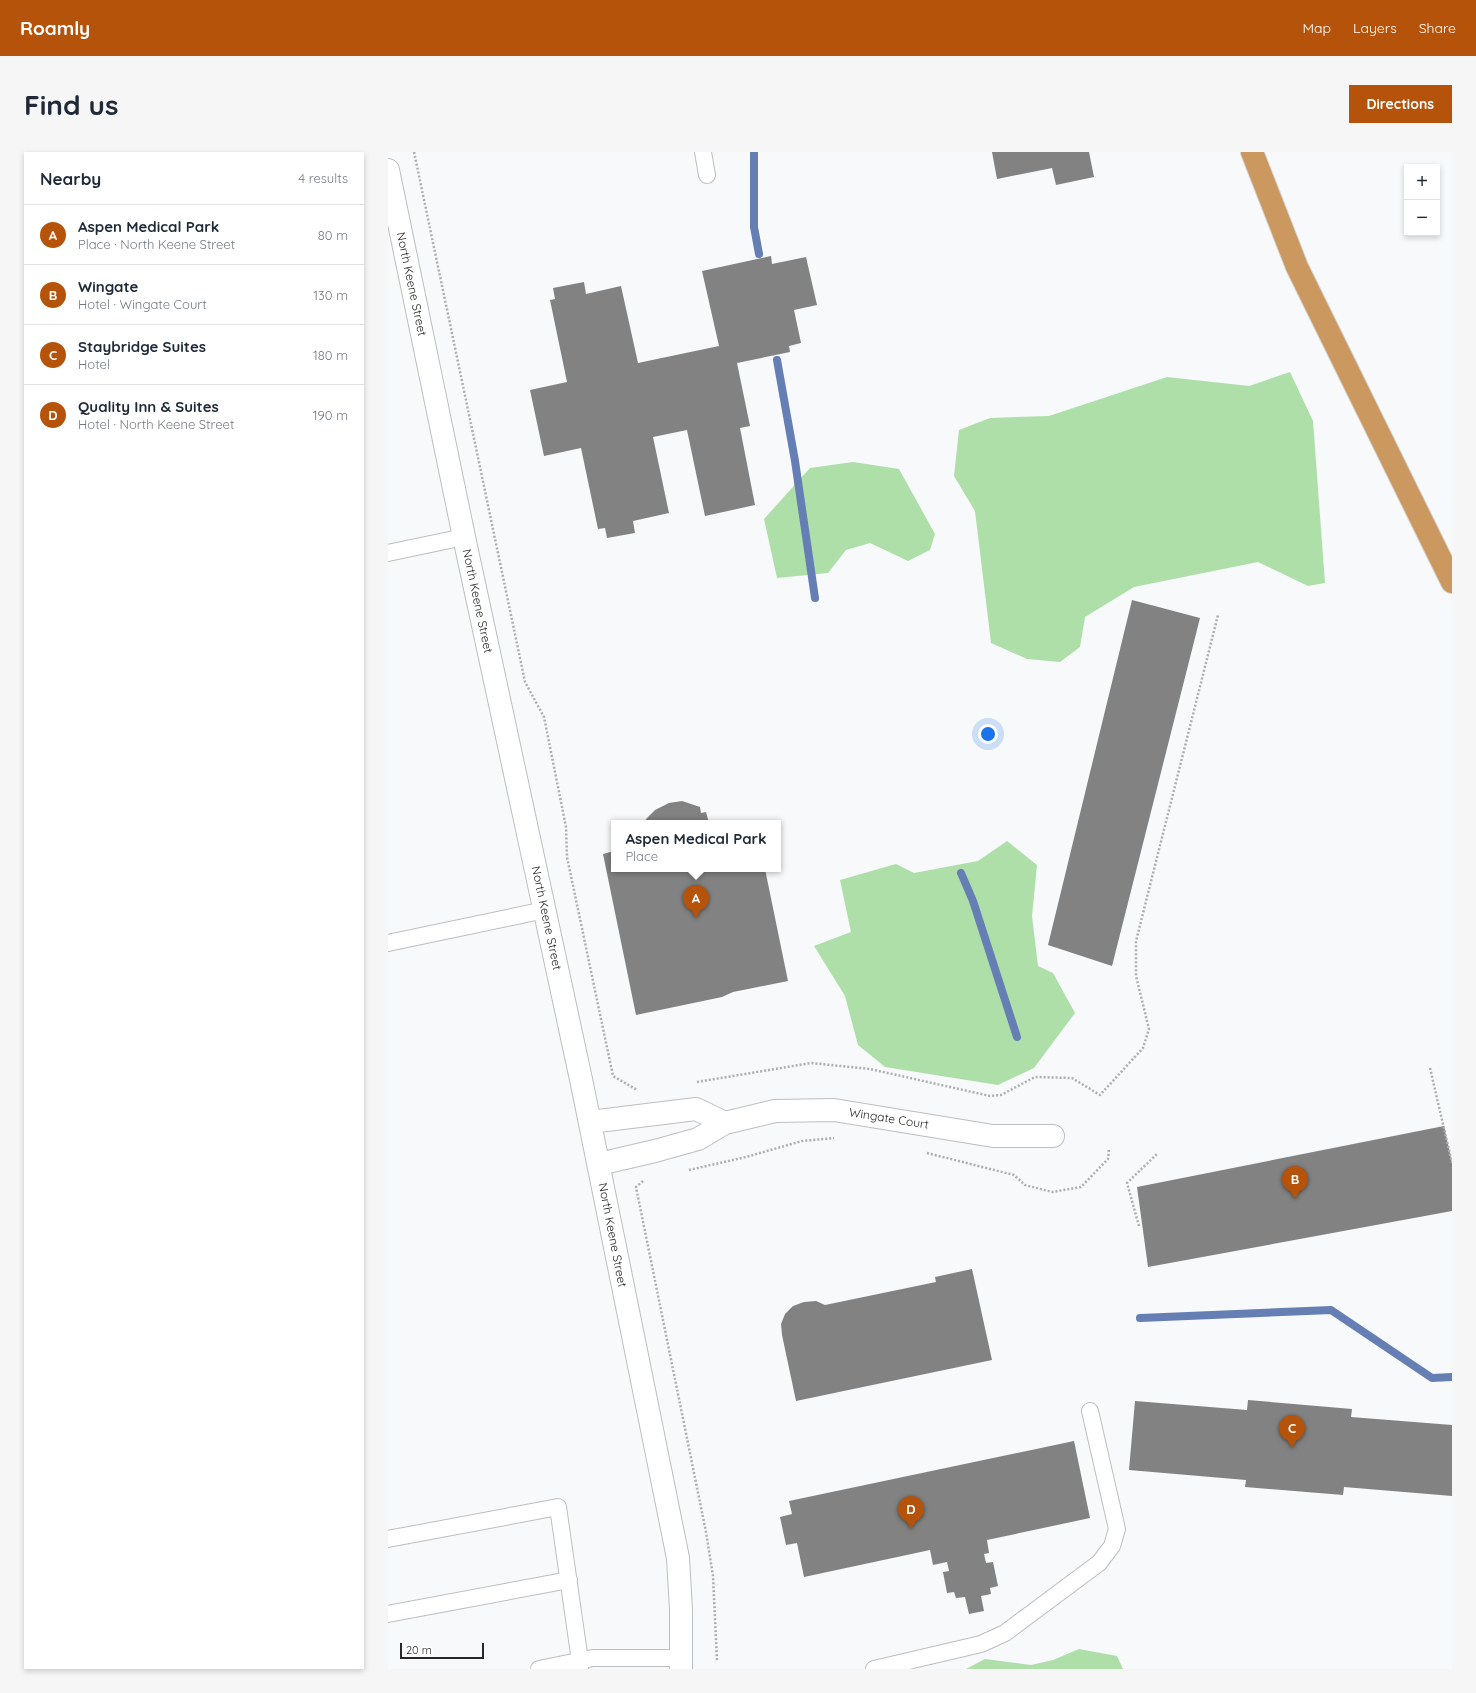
<!DOCTYPE html>
<meta charset="utf-8">
<style>
:root{--surface:#fff;--page:#f6f6f7;--text:#1f2937;--muted:#747a83;--line:#e0e1e3;--accent:#b45309}
body{margin:0;font-family:Quicksand,sans-serif;background:var(--page);color:var(--text)}
.controls{position:absolute;right:12px;top:12px;display:grid;overflow:hidden;border-radius:0px;box-shadow:0 2px 6px #0003}
.controls button{width:36px;height:36px;display:grid;place-items:center;padding:0;border:0;border-bottom:1px solid var(--line);background:var(--surface);color:var(--text);font:20px sans-serif}
.scale{position:absolute;left:12px;bottom:10px;width:84px;box-sizing:border-box;padding-left:4px;border:2px solid #272728;border-top:0;font-size:11px;line-height:14px;white-space:nowrap;color:#272728;-webkit-text-stroke:3px #fff;paint-order:stroke}
.you{position:absolute;left:600px;top:582px;width:14px;height:14px;margin:-10px;border:3px solid #fff;border-radius:50%;background:#1a73e8;box-shadow:0 0 0 6px #1a73e833}
.badge{display:grid;place-items:center;width:26px;height:26px;border-radius:50%;background:var(--accent);color:#fff;font-size:13px;font-weight:700}
.pin{position:absolute;translate:-50% -33px;filter:drop-shadow(0 1px 2px #0008)}
.pin::after{content:'';position:absolute;top:21px;width:14px;height:12px;background:inherit;clip-path:polygon(0 0,100% 0,50% 100%)}
.popup{position:absolute;left:223px;top:668px;width:170px;height:52px;box-sizing:border-box;display:grid;place-content:center;border-radius:0px;background:var(--surface);filter:drop-shadow(0 1px 3px #0005);font-size:13px;white-space:nowrap;color:var(--muted)}
.popup b{font-size:15px;color:var(--text)}
.popup::after{content:'';position:absolute;left:50%;top:100%;margin-left:-8px;border:8px solid transparent;border-top-color:var(--surface)}
.list{margin:0;padding:0;list-style:none}
h2{display:flex;justify-content:space-between;align-items:center;height:52px;margin:0;padding:0 16px;font-size:17px}
h2 small{font-size:13px;font-weight:400;color:var(--muted)}
.list li{display:grid;grid-template-columns:26px 1fr auto;gap:12px;align-items:center;box-sizing:border-box;height:60px;padding:0 16px;border-top:1px solid var(--line)}
.list b{display:block;font-size:15px;white-space:nowrap}
.list p{margin:0;font-size:13px;white-space:nowrap;color:var(--muted)}
.list em{font-size:13px;font-style:normal;color:var(--muted)}
.map{position:relative;flex:none;width:1064px;height:1517px;overflow:hidden;border-radius:0px}
header{display:flex;align-items:center;gap:24px;box-sizing:border-box;height:56px;padding:0 20px;background:var(--accent);color:#fff}
header strong{font-size:19px}
nav{display:flex;gap:22px;margin-inline-start:auto;font-size:14px}
.intro{display:flex;align-items:center;justify-content:space-between;box-sizing:border-box;height:96px;padding:0 24px}
h1{margin:0;font-size:28px}
.button{padding:10px 18px;border-radius:0px;background:var(--accent);color:#fff;font-size:14px;font-weight:700}
main{display:flex;gap:24px;padding:0 24px}
aside{flex:1;background:var(--surface);border-radius:0px;box-shadow:0 2px 6px #0003}
.map>svg:first-child{display:block}
.green{fill:#afdfa9}
.lines{fill:none;stroke-linecap:round;stroke-linejoin:round}
.stream{stroke:#657fb5;stroke-width:8}
.building{fill:#828283}
.lane-casing{stroke:#bdbec0;stroke-width:18}
.street-casing{stroke:#bdbec0;stroke-width:24}
.secondary-casing{stroke:#bdbec0;stroke-width:24}
.highway-casing{stroke:#d4d4d4;stroke-width:24}
.path{stroke:#acaeaf;stroke-width:2.5;stroke-dasharray:2 2;stroke-linecap:butt}
.lane{stroke:#fff;stroke-width:16}
.street{stroke:#fff;stroke-width:22}
.secondary{stroke:#fff;stroke-width:22}
.highway{stroke:#cb9860;stroke-width:22}
.labels{text-anchor:middle;dominant-baseline:central;stroke-width:3.5;stroke-linejoin:round;paint-order:stroke}
.street-label{font-size:12px;fill:#272728;stroke:#fff}
</style>
<header>
<strong>Roamly</strong>
<nav><a>Map</a><a>Layers</a><a>Share</a></nav>
</header>
<div class="intro"><h1>Find us</h1><a class="button">Directions</a></div>
<main>
<aside>
<h2>Nearby<small>4 results</small></h2>
<ul class="list">
<li><span class="badge">A</span><div><b>Aspen Medical Park</b><p>Place · North Keene Street</p></div><em>80 m</em></li>
<li><span class="badge">B</span><div><b>Wingate</b><p>Hotel · Wingate Court</p></div><em>130 m</em></li>
<li><span class="badge">C</span><div><b>Staybridge Suites</b><p>Hotel</p></div><em>180 m</em></li>
<li><span class="badge">D</span><div><b>Quality Inn &amp; Suites</b><p>Hotel · North Keene Street</p></div><em>190 m</em></li>
</ul>
</aside>
<div class="map">
<svg width="1064" height="1517" viewBox="0 0 1064 1517">
<rect width="100%" height="100%" fill="#f7f9fa"/>
<!-- green -->
<path class="green" d="M902,220l23,49 12,162 -17,3 -50,-24 -124,25 -49,30 -5,30 -20,15 -33,-3 -36,-16 -16,-132 -21,-35 5,-46 31,-12 59,-2 118,-39 82,9z
M465,310l46,7 36,65 -5,16 -22,11 -38,-18 -24,7 -18,23 -51,5 -13,-59 46,-51z
M619,689l30,24 -5,51 6,50 15,7 22,40 -41,55 -36,17 -113,-18 -27,-22 -13,-49 -31,-50 37,-14 -11,-52 56,-16 18,9 64,-12z
M691,1497l38,7 6,13h-157l19,-10 46,6 22,-5z"/>
<g class="lines">
<!-- stream -->
<path class="stream" d="M366,0v75l5,27
M389,208l18,101 20,137
M573,721l12,28 44,136
M752,1166l191,-8 101,68 20,-1"/>
</g>
<!-- building -->
<path class="building" d="M604,0h97l5,25 -38,8 -4,-17 -55,11z
M383,104l1,8 34,-7 11,48 -23,5 7,33 -12,3 1,6 -53,11 13,63 -10,2 15,77 -50,11 -18,-86 -34,7 16,76 -36,8 2,12 -28,5 -2,-10 -7,1 -17,-81 -37,8 -14,-66 37,-8 -17,-82 5,-1 -2,-11 31,-6 2,12 35,-8 17,77 81,-17 -17,-75z
M744,448l68,18 -88,348 -64,-21z
M294,649l18,6 1,6 5,-1 3,11h-62l-1,-4 9,-9 14,-7z
M226,699v18h151l23,112 -55,11 -11,5 -86,18 -33,-161z
M1056,974l8,37v48l-304,56 -11,-80z
M584,1117l20,91 -196,41 -14,-66 -1,-11 4,-10 8,-8 11,-4 12,-1 9,4 111,-23 -1,-5z
M860,1248l104,9 -1,8 101,8v71l-108,-9 -1,8 -98,-8 1,-7 -117,-10 6,-69 112,9z
M686,1289l16,77 -103,22 2,13 -5,1 2,9 7,-1 5,24 -8,2 1,6 -10,2 3,15 -15,3 -4,-17 -9,1 -2,-6 -7,1 -4,-21 6,-1 -2,-9 -14,3 -3,-15 -126,27 -7,-34 -11,2 -6,-28 12,-3 -3,-13z"/>
<g class="lines">
<defs>
<path id="lane" d="M315,0l4,23
M0,401l76,-16
M0,791l157,-33
M0,1387l170,-32 22,154v8
M0,1462l181,-34
M151,1517l54,-11h88
M486,1517l107,-25 24,-11 94,-70 13,-17 5,-17 -27,-118"/>
<path id="street" d="M202,970l106,-13 29,14
M211,1012l56,-13 43,-12 27,-16 50,-12 59,-1 159,26h60"/>
<path id="secondary" d="M0,18l76,367 118,547 96,474 3,52v59"/>
<path id="highway" d="M864,0l45,115 155,315"/>
</defs>
<!-- lane casing -->
<use href="#lane" class="lane-casing"/>
<!-- street casing -->
<use href="#street" class="street-casing"/>
<!-- secondary casing -->
<use href="#secondary" class="secondary-casing"/>
<!-- highway casing -->
<use href="#highway" class="highway-casing"/>
<!-- path -->
<path class="path" d="M26,0l111,530 19,35 22,110 1,30 46,219 24,14
M1042,916l22,95
M309,930l114,-19 59,6 120,27 11,-1 34,-18 37,1 28,17 43,-47 6,-19 -13,-53v-35l82,-326
M539,1001l87,22 11,10 27,7 29,-5 27,-28 1,-11
M301,1018l57,-13 56,-16 32,-3
M255,1029l-7,6 70,345 7,44 4,85
M751,1074l-12,-43 31,-30"/>
<!-- lane -->
<use href="#lane" class="lane"/>
<!-- street -->
<use href="#street" class="street"/>
<!-- secondary -->
<use href="#secondary" class="secondary"/>
<!-- highway -->
<use href="#highway" class="highway"/>
</g>
<g class="labels">
<!-- street labels -->
<g class="street-label">
<text transform="translate(24 132) rotate(78)">North Keene Street</text>
<text transform="translate(90 449) rotate(78)">North Keene Street</text>
<text transform="translate(159 766) rotate(78)">North Keene Street</text>
<text transform="translate(501 966) rotate(9)">Wingate Court</text>
<text transform="translate(225 1083) rotate(79)">North Keene Street</text>
</g>
</g>
</svg>
<div class="controls">
<button>+</button>
<button>−</button>
</div>
<div class="scale">20 m</div>
<div class="you"></div>
<div class="pin badge" style="left:308px;top:766px">A</div>
<div class="popup"><b>Aspen Medical Park</b>Place</div>
<div class="pin badge" style="left:907px;top:1047px">B</div>
<div class="pin badge" style="left:904px;top:1296px">C</div>
<div class="pin badge" style="left:523px;top:1377px">D</div>
</div>
</main>
